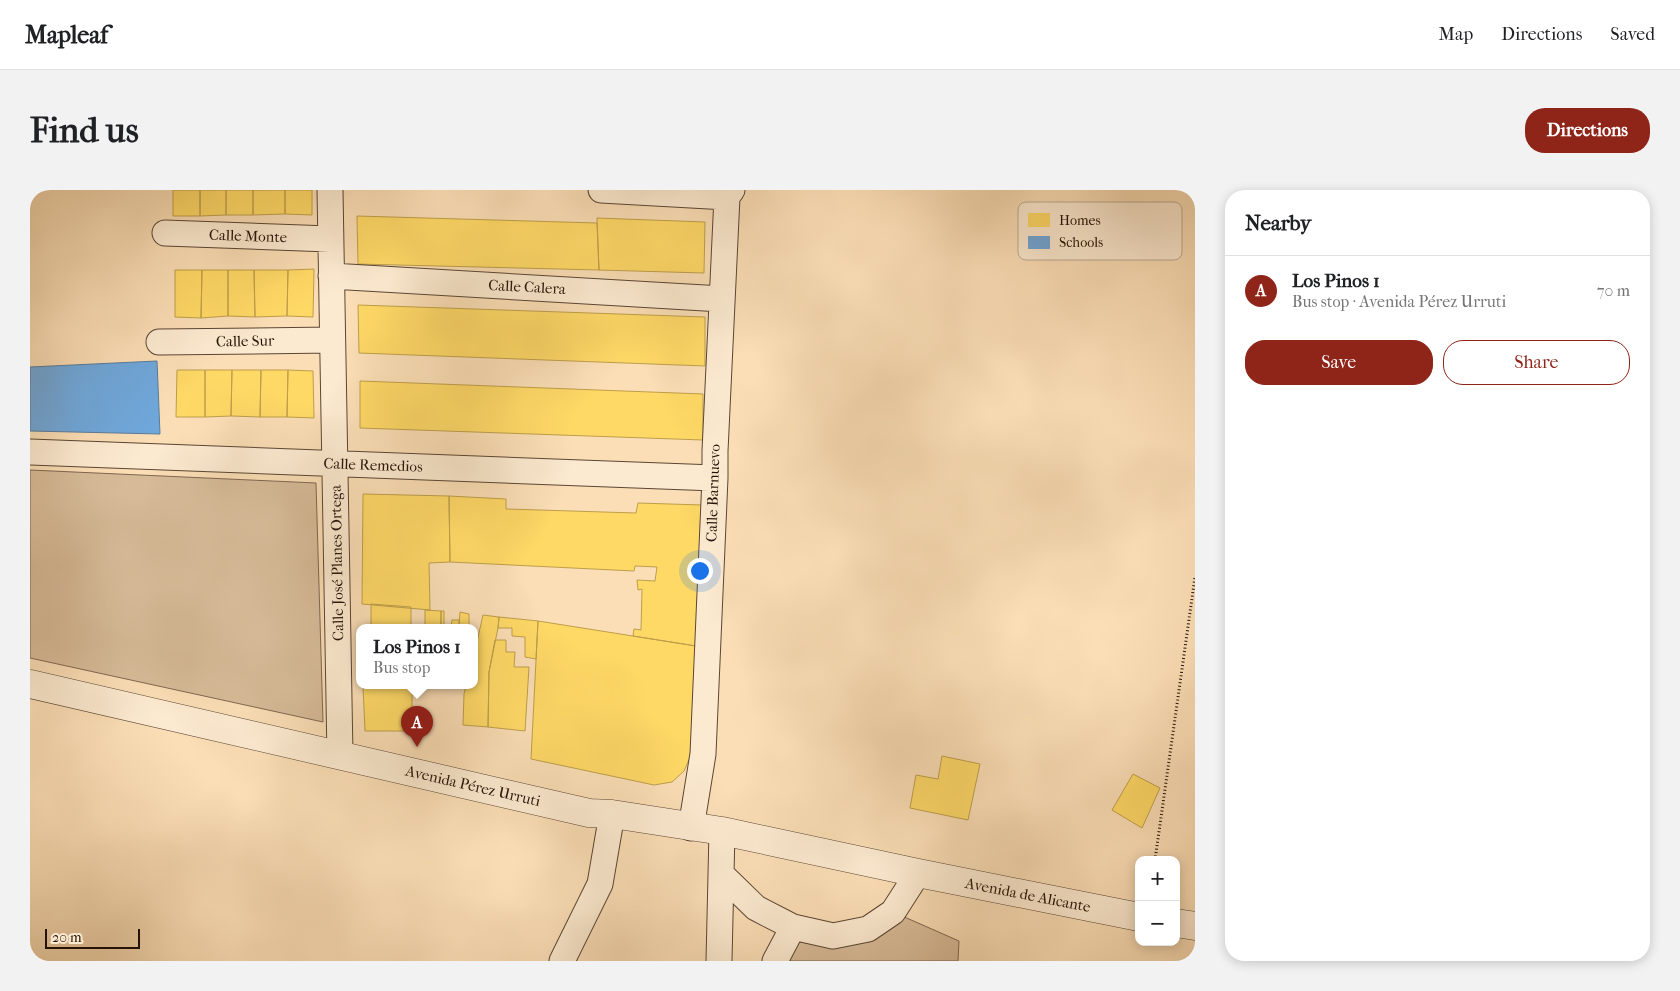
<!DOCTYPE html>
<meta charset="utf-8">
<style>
:root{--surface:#fff;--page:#f2f2f2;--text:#202124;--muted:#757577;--line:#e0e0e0;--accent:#8f2418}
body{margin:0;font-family:"IM FELL French Canon",serif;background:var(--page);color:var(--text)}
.controls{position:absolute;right:15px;bottom:15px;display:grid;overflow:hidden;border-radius:10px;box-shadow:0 2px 12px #0003}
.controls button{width:45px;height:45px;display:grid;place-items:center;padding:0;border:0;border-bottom:1px solid var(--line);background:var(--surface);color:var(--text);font:25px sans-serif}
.scale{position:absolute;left:15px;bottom:12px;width:95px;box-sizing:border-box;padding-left:5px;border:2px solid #251308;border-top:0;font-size:14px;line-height:18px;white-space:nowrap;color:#251308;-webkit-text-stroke:4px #fcead0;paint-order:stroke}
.you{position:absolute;left:669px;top:380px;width:18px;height:18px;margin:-12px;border:4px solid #fff;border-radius:50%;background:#1a73e8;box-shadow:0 0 0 8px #1a73e833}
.badge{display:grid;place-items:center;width:32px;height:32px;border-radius:50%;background:var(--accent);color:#fff;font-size:16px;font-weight:700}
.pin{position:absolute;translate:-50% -41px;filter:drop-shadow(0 1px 2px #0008)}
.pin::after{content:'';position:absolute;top:26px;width:18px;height:15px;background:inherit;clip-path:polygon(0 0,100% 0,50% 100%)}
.popup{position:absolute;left:326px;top:434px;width:122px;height:65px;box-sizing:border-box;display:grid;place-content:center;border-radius:10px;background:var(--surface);filter:drop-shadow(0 1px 4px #0005);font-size:16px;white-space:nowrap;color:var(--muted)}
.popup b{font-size:19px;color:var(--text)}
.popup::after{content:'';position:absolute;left:50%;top:100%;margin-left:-10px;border:10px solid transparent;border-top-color:var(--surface)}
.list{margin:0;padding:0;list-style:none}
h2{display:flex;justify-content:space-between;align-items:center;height:65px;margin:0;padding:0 20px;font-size:21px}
h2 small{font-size:16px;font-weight:400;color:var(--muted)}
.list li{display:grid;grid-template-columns:32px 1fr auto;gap:15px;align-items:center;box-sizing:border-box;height:70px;padding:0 20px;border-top:1px solid var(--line)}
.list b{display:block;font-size:19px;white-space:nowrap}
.list p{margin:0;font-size:16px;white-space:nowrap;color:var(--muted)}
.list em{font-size:16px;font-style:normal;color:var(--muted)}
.actions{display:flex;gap:10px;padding:15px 20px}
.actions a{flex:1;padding:11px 0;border:1px solid var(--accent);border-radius:20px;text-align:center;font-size:18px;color:var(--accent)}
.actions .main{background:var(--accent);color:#fff}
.map{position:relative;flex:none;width:1165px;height:771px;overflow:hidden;border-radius:20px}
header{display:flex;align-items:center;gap:30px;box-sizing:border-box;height:70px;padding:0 25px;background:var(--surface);border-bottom:1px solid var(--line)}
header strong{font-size:24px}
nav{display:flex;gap:28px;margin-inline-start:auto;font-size:18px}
.intro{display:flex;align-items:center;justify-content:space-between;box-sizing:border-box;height:120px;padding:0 30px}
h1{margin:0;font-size:35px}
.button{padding:12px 22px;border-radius:20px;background:var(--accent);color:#fff;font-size:18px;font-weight:700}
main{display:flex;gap:30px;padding:0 30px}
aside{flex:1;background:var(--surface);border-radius:20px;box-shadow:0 2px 12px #0003}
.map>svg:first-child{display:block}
.green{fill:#d7bb98;stroke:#7e6750}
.homes{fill:#ffd966;stroke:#be9e4a}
.schools{fill:#6fa8dc;stroke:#597b9c}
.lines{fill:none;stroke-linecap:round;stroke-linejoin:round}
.minor-casing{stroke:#5a4634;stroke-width:27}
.tertiary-casing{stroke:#5a4634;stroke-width:29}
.path{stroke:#251308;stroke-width:3;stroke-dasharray:1 2.5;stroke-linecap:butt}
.minor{stroke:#fcead0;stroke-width:25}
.tertiary{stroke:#fcead0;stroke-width:28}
.labels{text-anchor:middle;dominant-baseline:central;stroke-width:5;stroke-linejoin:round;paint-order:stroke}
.street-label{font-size:15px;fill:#251308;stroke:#fcead0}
.key{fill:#fcead0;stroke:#bcaa94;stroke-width:1}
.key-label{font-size:14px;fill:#251308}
</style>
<header>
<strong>Mapleaf</strong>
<nav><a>Map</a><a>Directions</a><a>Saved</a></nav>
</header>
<div class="intro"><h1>Find us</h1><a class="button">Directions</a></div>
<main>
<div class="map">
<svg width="1165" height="771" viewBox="0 0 1165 771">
<rect width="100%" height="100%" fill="#fbdeb6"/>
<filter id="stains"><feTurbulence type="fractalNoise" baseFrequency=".004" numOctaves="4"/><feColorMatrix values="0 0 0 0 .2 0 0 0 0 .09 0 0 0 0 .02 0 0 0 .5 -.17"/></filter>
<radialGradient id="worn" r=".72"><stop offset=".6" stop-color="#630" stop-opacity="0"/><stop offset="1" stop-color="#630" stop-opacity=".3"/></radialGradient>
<!-- green -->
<path class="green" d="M0,280l286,13 7,239 -293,-64z
M863,722l66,29 -1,20h-183l18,-34 40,9z"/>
<!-- homes -->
<path class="homes" d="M143,0h27v26h-27z
M170,0h26v25l-26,1z
M196,0h27v25h-27z
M223,0h32v24l-32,1z
M255,0h27v25l-27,-1z
M327,26l240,7 2,47 -241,-6z
M567,28l108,4 -1,51 -105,-3z
M284,79l-1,48 -26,-1 1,-46z
M145,80h27l-1,48 -26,-1z
M172,80h26v46l-27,2z
M198,80h26l1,47 -27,-1z
M224,80h34l-1,46 -32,1z
M328,115l347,12v49l-346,-13z
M147,180h28v47h-29z
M175,180h27l-1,46 -26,1z
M202,180h29l-1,47 -29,-1z
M231,180h27l-1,47h-27z
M258,180l25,1 1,47 -27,-1z
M330,191l343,13v46l-343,-12z
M333,304l86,2 1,66 -21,1 1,47 -68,-6z
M419,306l57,3v10l130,4 2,-10 64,2 -6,141 -63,-10 1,-7 7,1 1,-41 -4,1 -1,-10 18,1 2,-14 -22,-1 -1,5 -184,-9z
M341,414l40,3v21h-40z
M395,420l16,1v17h-16z
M411,421h3v17h-3z
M430,422l9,2v14h-10z
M453,425l16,2 -1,11 -9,44 -1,55 -25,-2 1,-31 2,-8h8v-31z
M469,427l39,4 -2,38 -11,-2v-20l-13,-1v-8h-14z
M422,430h7v8h-8z
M508,431l158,25 -5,109 -7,16 -12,11 -18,3 -123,-26z
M465,450h11v12h9l-1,15h15l-4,64 -37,-4 1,-55z
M333,496h49v45h-47z
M382,496h28v2l-28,-1z
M410,496h21l1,2h-22z
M912,566l38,8 -12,56 -58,-12 6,-33 22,4z
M1103,584l27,14 -18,40 -30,-18z"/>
<!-- schools -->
<path class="schools" d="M127,171l3,73 -130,-3v-64z"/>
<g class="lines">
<defs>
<path id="minor" d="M300,0l10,566
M571,0l126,7
M135,43l165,6
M301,86l391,23
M129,152l173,-2
M0,262l685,26
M661,638l12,-74 12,-276v-27l12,-254 5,-7
M691,684l35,34 37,19 40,9 35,-7 25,-17 25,-39
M532,771l38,-77 12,-70
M689,771l3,-130
M745,771l18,-34"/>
<path id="tertiary" d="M0,494l559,129 23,1 110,17 196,42 221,44
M1146,733l19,3"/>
</defs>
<!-- minor casing -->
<use href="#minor" class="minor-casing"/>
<!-- tertiary casing -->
<use href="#tertiary" class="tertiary-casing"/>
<!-- path -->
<path class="path" d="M1125,670l40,-283"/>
<!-- minor -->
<use href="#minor" class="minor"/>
<!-- tertiary -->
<use href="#tertiary" class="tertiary"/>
</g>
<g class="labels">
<!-- street labels -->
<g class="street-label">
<text transform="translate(218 46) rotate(2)">Calle Monte</text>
<text transform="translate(497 97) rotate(3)">Calle Calera</text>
<text transform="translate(215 151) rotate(-1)">Calle Sur</text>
<text transform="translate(343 275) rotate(2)">Calle Remedios</text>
<text transform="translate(683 303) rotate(-88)">Calle Barnuevo</text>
<text transform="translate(307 373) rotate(-91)">Calle José Planes Ortega</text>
<text transform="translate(443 596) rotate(13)">Avenida Pérez Urruti</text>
<text transform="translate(998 705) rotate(11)">Avenida de Alicante</text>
</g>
</g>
<!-- legend -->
<rect x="988" y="12" width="164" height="58" rx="8" class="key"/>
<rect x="998" y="23" width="22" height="14" fill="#ffd966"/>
<rect x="998" y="46" width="22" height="13" fill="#6fa8dc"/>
<g class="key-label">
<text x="1029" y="35">Homes</text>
<text x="1029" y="57">Schools</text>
</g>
<rect width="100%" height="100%" filter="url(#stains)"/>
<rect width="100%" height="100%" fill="url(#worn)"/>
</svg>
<div class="controls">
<button>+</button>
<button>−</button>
</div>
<div class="scale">20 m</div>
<div class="you"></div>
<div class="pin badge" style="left:387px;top:557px">A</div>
<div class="popup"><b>Los Pinos 1</b>Bus stop</div>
</div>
<aside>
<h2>Nearby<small></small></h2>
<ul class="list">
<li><span class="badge">A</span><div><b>Los Pinos 1</b><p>Bus stop · Avenida Pérez Urruti</p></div><em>70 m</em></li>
</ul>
<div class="actions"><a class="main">Save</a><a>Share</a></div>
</aside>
</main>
